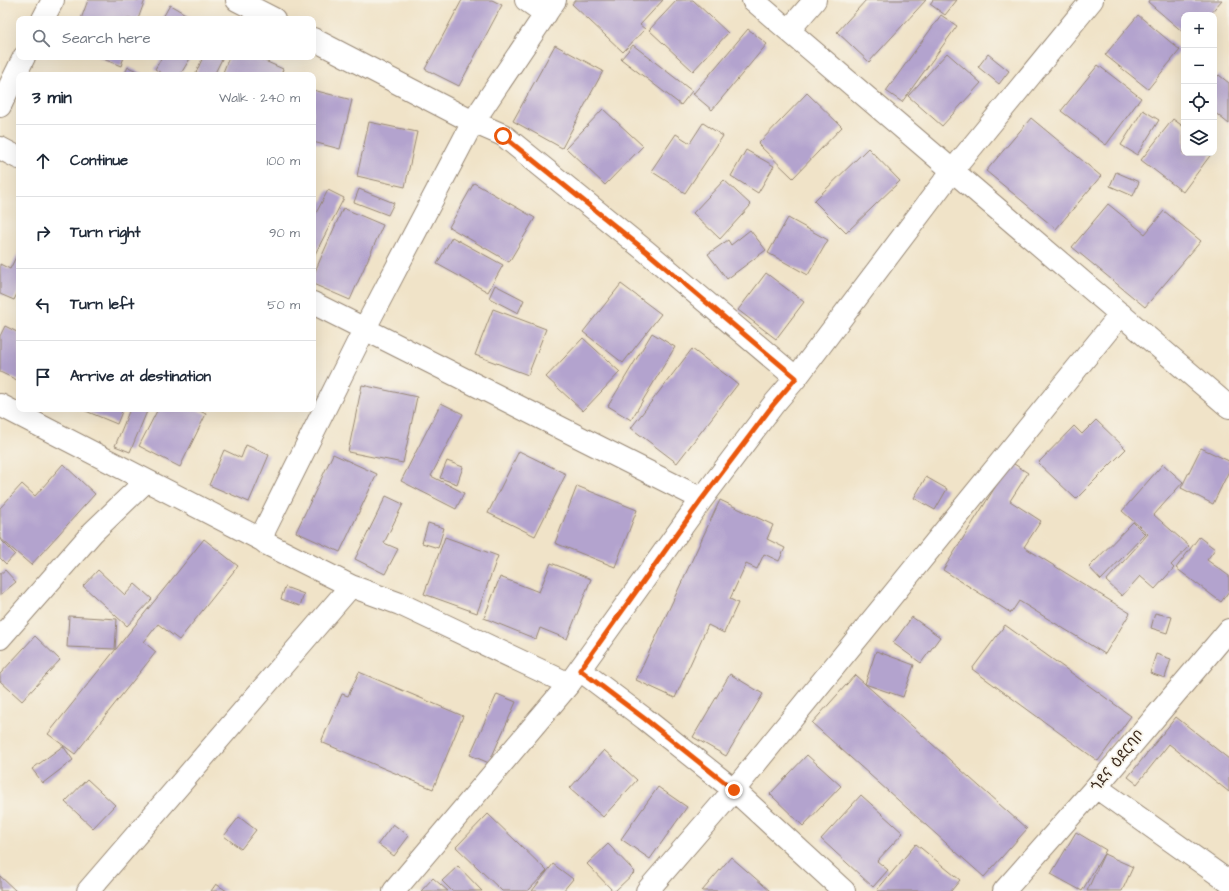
<!DOCTYPE html>
<meta charset="utf-8">
<style>
:root{--surface:#fff;--page:#f6f6f7;--text:#1f2937;--muted:#747a83;--line:#e0e1e3}
body{margin:0;font-family:"Architects Daughter","Noto Sans Ethiopic",sans-serif;background:var(--page);color:var(--text)}
.controls{position:absolute;right:12px;top:12px;display:grid;overflow:hidden;border-radius:8px;box-shadow:0 4px 16px #0002}
.controls button{width:36px;height:36px;display:grid;place-items:center;padding:0;border:0;border-bottom:1px solid var(--line);background:var(--surface);color:var(--text);font:20px sans-serif}
.stop{position:absolute;width:12px;height:12px;margin:-9px;border:3px solid #ea580c;border-radius:50%;background:#fff}
.stop.end{background:#ea580c;border-color:#fff;box-shadow:0 1px 4px #0008}
.list{margin:0;padding:0;list-style:none}
h2{display:flex;justify-content:space-between;align-items:center;height:52px;margin:0;padding:0 16px;font-size:17px}
h2 small{font-size:13px;font-weight:400;color:var(--muted)}
.list li{display:grid;grid-template-columns:26px 1fr auto;gap:12px;align-items:center;box-sizing:border-box;height:72px;padding:0 16px;border-top:1px solid var(--line)}
.list b{display:block;font-size:15px;white-space:nowrap}
.list em{font-size:13px;font-style:normal;color:var(--muted)}
.icon{flex:none;width:22px;height:22px;fill:none;stroke:currentColor;stroke-width:2;stroke-linecap:round;stroke-linejoin:round}
.map{position:relative;flex:none;width:1229px;height:891px;overflow:hidden}
.search{position:absolute;background:var(--surface);box-shadow:0 4px 16px #0002;left:16px;top:16px;width:300px;height:44px;display:flex;align-items:center;gap:10px;box-sizing:border-box;padding:0 14px;border-radius:8px;color:var(--muted);font-size:15px}
.panel{position:absolute;background:var(--surface);box-shadow:0 4px 16px #0002;left:16px;top:72px;width:300px;height:340px;border-radius:8px}
.map>svg:first-child{display:block}
.building{fill:#b3a3ce}
.lines{fill:none;stroke-linecap:round;stroke-linejoin:round}
.street-casing{stroke:#968673;stroke-width:24}
.street{stroke:#fff;stroke-width:22}
.route{stroke:#ea580c;stroke-width:5}
.labels{text-anchor:middle;dominant-baseline:central;stroke-width:3.5;stroke-linejoin:round;paint-order:stroke}
.street-label{font-size:15px;fill:#3b2a1e;stroke:#f7f3e8}
</style>
<div class="map">
<svg width="1229" height="891" viewBox="0 0 1229 891">
<rect width="100%" height="100%" fill="#f7f3e8"/>
<filter id="ink" filterUnits="userSpaceOnUse"><feTurbulence type="fractalNoise" baseFrequency=".025" numOctaves="2"/><feDisplacementMap in="SourceGraphic" scale="8" xChannelSelector="R" yChannelSelector="G"/><feConvolveMatrix kernelMatrix="1 2 1 2 8 2 1 2 1" color-interpolation-filters="sRGB"/></filter>
<filter id="wash" filterUnits="userSpaceOnUse"><feTurbulence type="fractalNoise" baseFrequency=".012" numOctaves="4" result="noise"/><feDisplacementMap in="SourceGraphic" scale="16" xChannelSelector="R" yChannelSelector="G"/><feGaussianBlur stdDeviation="0.9" result="paint"/><feColorMatrix in="noise" values="0 0 0 0 0 0 0 0 0 0 0 0 0 0 0 0 0 1.4 0 .05"/><feComposite in="paint" operator="in"/></filter>
<g filter="url(#wash)">
<rect width="100%" height="100%" fill="#f0e3c8"/>
<g id="blocks">
<!-- building -->
<path class="building" d="M88,0h57l-7,19h-57z
M462,0h30l10,5 -43,81 -34,-17z
M575,0h88l-23,25 5,4 -22,23 -51,-48z
M677,0h16l35,33 -35,38 -44,-41z
M866,0h60l-57,62 -32,-30z
M933,0h24l-12,15 -15,-11z
M1149,0h73l-13,15h-25v18l-36,-31z
M170,5l24,14h-32z
M941,15l16,11 -55,76 -16,-11z
M1138,15l42,35 -32,39 -43,-34z
M748,29l19,15 -55,66 -19,-16z
M555,45l48,26 -41,77 -49,-27z
M633,45l59,46 -11,14 -60,-46z
M947,53l34,30 -39,43 -34,-30z
M988,54l21,17 -10,13 -21,-17z
M98,57h26l-3,9z
M162,57h29l-11,18h-16l-9,-6z
M203,57h20l-9,18h-19z
M229,57h27l27,12 -2,6h-59z
M1098,65l43,33 -35,47 -45,-34z
M128,67l18,8h-22z
M1219,75l10,8v41l-15,-12v-32z
M313,90l39,10 -12,49 -27,-7z
M807,93l35,34 -49,51 -35,-34z
M603,109l40,37 -38,39 -39,-37z
M1143,110l16,10 -22,35 -16,-10z
M1031,118l70,58 -45,53 -70,-58z
M1173,119l11,8v26h28l-29,39 -42,-32z
M369,122l48,10 -12,55 -48,-11z
M703,123l20,13 -38,57 -34,-22 25,-37 14,9z
M868,148l32,33 -54,52 -32,-32z
M746,150l28,16 -16,27 -27,-17z
M1116,172l23,10 -6,14 -23,-10z
M724,180l27,25 -31,34 -27,-26z
M474,183l61,35 -26,44 -60,-35z
M359,189l35,14 -6,12 -34,-13z
M328,190l16,8 -31,60v-39z
M1108,204l37,30 19,-23 37,30 -56,66 -73,-60z
M343,208l40,17 -33,75 -37,-16v-8z
M788,218l40,22 -20,35 -40,-22z
M750,230l16,20 -39,29 -19,-25 20,-14 3,5z
M452,237l51,28 -15,27 -51,-28z
M19,251v39l-5,10 -14,-6v-30l10,5z
M766,273l38,29 -28,37 -38,-29z
M621,284l40,30 -38,49 -40,-31z
M495,285l29,15 -6,13 -29,-15z
M493,309l53,20 -18,46 -53,-20z
M5,326l14,7v48l-19,-9v-36z
M652,333l23,14 -44,73 -23,-14z
M583,338l37,34 -37,39 -37,-34z
M692,349l46,35 -61,79 -46,-35z
M362,385l55,12 -14,66 -55,-11z
M441,403l22,11 -32,62 33,17 -8,16 -55,-28z
M81,409h42l-6,15z
M130,409h18l-18,43 -15,-6z
M158,409h38l10,5 -26,53 -41,-21z
M1096,420l30,29 -50,50 -38,-36 36,-37 8,8z
M246,445l23,10 -20,47 -40,-17 15,-35 17,8z
M1201,448l28,13v10l-16,33 -32,-16z
M519,451l47,23 -31,62 -47,-23z
M333,454l44,20 -37,78 -44,-20z
M447,461l16,6 -6,17 -17,-6z
M1011,462l17,11 -18,28 31,20 -17,26 106,66 -25,41 -86,-53 -8,12 -68,-43z
M63,464l32,30 -64,71 -31,-27v-30l22,-24 13,12z
M1163,464l20,18 -29,33 35,31 -18,19 3,3 -19,21 -15,-13 -18,20 -16,-15 42,-47 -26,-23z
M926,477l21,12 -12,21 -21,-12z
M577,486l60,24 -22,57 -60,-24z
M386,496l17,8 -19,39 14,6 -13,25 -30,-15z
M720,500l53,25 -6,14 18,9 -6,13 -15,-7 -7,15 -11,-5 -16,35 8,4 -14,30 -16,-8 -33,73 -39,-18z
M1133,522l12,12 -44,46 -12,-13z
M428,523l16,5 -6,20 -16,-5z
M445,537l53,19 -21,57 -53,-19z
M1199,537l16,12 -8,11 22,16v15l-8,11 -45,-34z
M0,539l15,15 -9,10 -6,-6z
M204,539l34,27 -59,74 -21,-16 -14,18 12,10 -81,102 -27,-20z
M551,563l40,16 -24,60 -27,-11 -4,11 -52,-21 16,-41 39,15z
M5,570l11,12 -16,13v-21z
M98,570l27,25 10,-11 17,15 -25,27 -44,-40z
M285,587l19,7 -4,12 -19,-7z
M1155,613l17,4 -5,16 -16,-5z
M69,616l48,3 -2,30 -48,-2z
M912,617l28,20 -19,26 -28,-20z
M1005,625l126,91 -33,45 -126,-92z
M35,636l25,24 -38,41 -22,-20v-7z
M876,651l38,14 -11,32 -38,-13z
M1156,654l15,5 -6,19 -15,-5z
M359,672l104,44 -30,73 -112,-47 21,-48 6,2z
M730,674l33,20 -37,62 -33,-19z
M855,675l172,154 -43,48 -172,-154z
M497,694l19,8 -27,61 -19,-8z
M1176,717l53,42v33l-60,-48 -32,40 -9,-7z
M63,746l10,14 -30,23 -11,-14z
M604,750l33,30 -34,37 -33,-29z
M807,755l34,31 -38,40 -33,-32z
M87,779l28,26 -22,23 -28,-26z
M658,787l29,20 -37,52 -29,-20z
M861,795l42,38 -26,28 11,9 -15,17 -52,-48z
M488,814l59,57 -19,20h-26l-46,-44z
M239,817l17,13 -15,19 -17,-13z
M393,824l16,12 -15,20 -16,-12z
M1076,832l30,18 -24,41 -31,-17z
M608,844l27,28 -20,19h-2l-26,-27z
M916,844l44,36 -9,11h-72l-2,-1z
M1104,854l29,13 -11,24h-35z
M731,857l39,34h-68z
M553,864l20,15 -10,12h-31z
M458,866l24,25h-30l-10,-10z
M0,876l16,15h-16z
M433,878l15,13h-27z
M216,884l11,7h-16z"/>
</g>
</g>
<g filter="url(#ink)">
<use href="#blocks" fill-opacity="0" stroke="#968673" stroke-width="1"/>
<g class="lines">
<defs>
<path id="street" d="M237,0l37,19
M526,0l20,14
M753,0l476,407
M43,19l10,-19
M789,30l26,-30
M313,39l160,83 30,13 144,117 149,126
M0,106l24,-49
M0,148l19,10
M313,303l389,196
M0,405l262,135 5,4 84,42 49,18 169,80
M262,540l3,-11 100,-201 108,-206 82,-122
M0,638l93,-106 53,-51
M580,670l65,49 89,71 110,101
M1096,787l133,95
M88,891l263,-305
M394,891l175,-207 133,-185 71,-94 23,-27 157,-208 139,-170
M647,891l87,-101 387,-476
M1004,891l92,-104 133,-157"/>
</defs>
<!-- street casing -->
<use href="#street" class="street-casing"/>
<!-- street -->
<use href="#street" class="street"/>
</g>
</g>
<g class="lines" filter="url(#ink)">
<!-- route -->
<path class="route" d="M503,136l144,116 149,126 -23,27 -71,94 -122,171 65,49 89,71"/>
</g>
<g class="labels">
<!-- street labels -->
<g class="street-label">
<text transform="translate(1118 761) rotate(-50)">ጎደና ዕደርባቦ</text>
</g>
</g>
</svg>
<div class="controls">
<button>+</button>
<button>−</button>
<button><svg class="icon" aria-label="locate" viewBox="0 0 24 24"><circle cx="12" cy="12" r="6"/><path d="M12 2v4M12 18v4M2 12h4M18 12h4"/></svg></button>
<button><svg class="icon" aria-label="layers" viewBox="0 0 24 24"><path d="M12 4l9 5-9 5-9-5zM3 14l9 5 9-5"/></svg></button>
</div>
<div class="stop" style="left:503px;top:136px"></div>
<div class="stop end" style="left:734px;top:790px"></div>
<div class="search"><svg class="icon" aria-label="search" viewBox="0 0 24 24"><circle cx="10" cy="10" r="6"/><path d="M15 15l6 6"/></svg>Search here</div>
<section class="panel">
<h2>3 min<small>Walk · 240 m</small></h2>
<ul class="list">
<li><svg class="icon" aria-label="ahead" viewBox="0 0 24 24"><path d="M12 20V5M6 11l6-6 6 6"/></svg><div><b>Continue</b></div><em>100 m</em></li>
<li><svg class="icon" aria-label="right" viewBox="0 0 24 24"><path d="M7 20v-9h11M14 6l5 5-5 5"/></svg><div><b>Turn right</b></div><em>90 m</em></li>
<li><svg class="icon" aria-label="left" viewBox="0 0 24 24"><path d="M17 20v-9H6M10 6l-5 5 5 5"/></svg><div><b>Turn left</b></div><em>50 m</em></li>
<li><svg class="icon" aria-label="arrive" viewBox="0 0 24 24"><path d="M6 21V4h12l-3 4 3 4H6"/></svg><div><b>Arrive at destination</b></div></li>
</ul>
</section>
</div>
